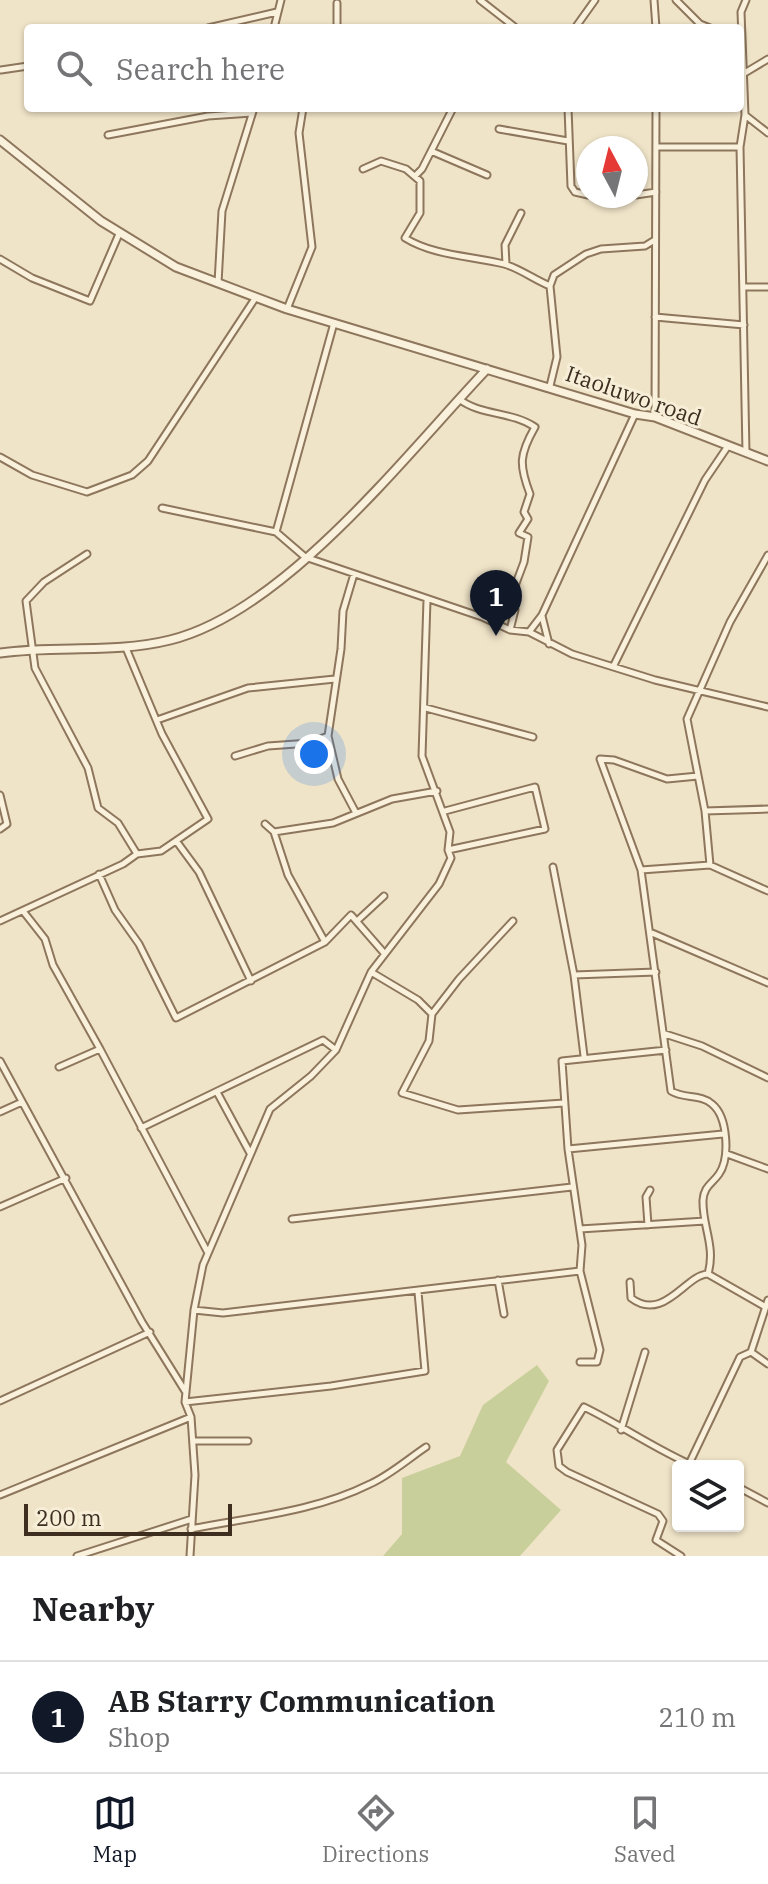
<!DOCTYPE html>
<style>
:root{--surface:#fff;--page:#f6f6f6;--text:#202124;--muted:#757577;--line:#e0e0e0;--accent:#111827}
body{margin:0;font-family:"IBM Plex Serif",serif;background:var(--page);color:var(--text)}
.controls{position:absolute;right:24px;bottom:24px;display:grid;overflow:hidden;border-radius:8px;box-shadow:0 2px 6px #0004}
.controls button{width:72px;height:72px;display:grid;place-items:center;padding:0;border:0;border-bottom:2px solid var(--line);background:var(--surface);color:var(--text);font:40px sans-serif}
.compass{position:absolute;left:576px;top:136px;width:72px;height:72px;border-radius:50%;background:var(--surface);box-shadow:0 2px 6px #0004;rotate:353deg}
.scale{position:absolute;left:24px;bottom:20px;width:208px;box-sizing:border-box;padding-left:8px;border:4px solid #3d2e20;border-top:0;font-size:22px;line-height:28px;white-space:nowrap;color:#3d2e20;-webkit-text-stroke:6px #f7eed8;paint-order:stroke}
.you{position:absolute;left:314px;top:754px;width:28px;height:28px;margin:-20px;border:6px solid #fff;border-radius:50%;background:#1a73e8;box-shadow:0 0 0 12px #1a73e833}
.badge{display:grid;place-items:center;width:52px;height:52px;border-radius:50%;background:var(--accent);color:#fff;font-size:26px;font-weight:700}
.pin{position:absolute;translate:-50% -66px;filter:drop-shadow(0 2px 4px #0008)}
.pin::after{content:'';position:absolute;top:42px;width:28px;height:24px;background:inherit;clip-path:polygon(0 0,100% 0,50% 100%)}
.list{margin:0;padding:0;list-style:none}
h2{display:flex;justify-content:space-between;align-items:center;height:104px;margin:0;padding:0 32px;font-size:34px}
h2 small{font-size:26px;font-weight:400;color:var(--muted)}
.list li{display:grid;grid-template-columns:52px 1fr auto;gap:24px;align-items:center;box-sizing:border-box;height:112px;padding:0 32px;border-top:2px solid var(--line)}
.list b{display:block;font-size:30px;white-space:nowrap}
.list p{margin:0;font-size:26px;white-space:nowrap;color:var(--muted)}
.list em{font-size:26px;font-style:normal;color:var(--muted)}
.icon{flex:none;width:44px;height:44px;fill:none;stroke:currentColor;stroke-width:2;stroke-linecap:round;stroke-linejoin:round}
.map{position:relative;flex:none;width:768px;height:1556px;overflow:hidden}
.search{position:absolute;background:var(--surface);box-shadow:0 2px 6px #0004;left:24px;right:24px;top:24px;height:88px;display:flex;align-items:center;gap:20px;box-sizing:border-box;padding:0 28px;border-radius:8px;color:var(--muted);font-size:30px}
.sheet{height:216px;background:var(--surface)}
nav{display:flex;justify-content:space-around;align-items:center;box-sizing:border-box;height:112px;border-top:2px solid var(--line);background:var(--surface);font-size:22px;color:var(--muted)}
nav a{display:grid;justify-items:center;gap:4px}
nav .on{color:var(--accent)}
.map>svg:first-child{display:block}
.green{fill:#c9cf9b}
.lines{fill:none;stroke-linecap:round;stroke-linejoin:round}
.minor-casing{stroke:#8d765c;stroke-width:9}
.tertiary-casing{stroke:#8d765c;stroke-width:11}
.minor{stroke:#faf1dc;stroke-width:5}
.tertiary{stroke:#faf1dc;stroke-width:7}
.labels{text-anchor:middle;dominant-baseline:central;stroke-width:6;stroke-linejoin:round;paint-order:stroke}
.street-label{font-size:22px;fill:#3d2e20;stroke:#f7eed8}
</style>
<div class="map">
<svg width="768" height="1556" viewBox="0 0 768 1556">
<rect width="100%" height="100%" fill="#f0e4c8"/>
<!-- green -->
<path class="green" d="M537,1365l12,16 -43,81 55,48 -41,46h-137l19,-22v-56l58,-22 23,-51z"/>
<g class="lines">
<defs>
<path id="minor" d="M480,0l36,28
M654,0l2,28
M676,0l24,24 10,4
M337,3v25
M208,28l69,-16
M274,28l7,-28
M575,28l20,-28
M1,70l27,-4
M743,74l25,-15
M568,108l3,78 4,6 13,3
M745,115l23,18
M499,129l69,12
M108,135l100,-19 44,-3
M657,147h83
M431,151l56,24
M363,169l18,-8 25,8 14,12v32l-15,25c29,18 67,18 99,26 15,4 31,16 46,22
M415,176l7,-7 31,-61
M636,195l20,-3
M607,196h18
M0,259l32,19 58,23 29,-67
M506,264l-1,-19 16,-32
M218,283l4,-72 32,-103
M744,287h24
M287,309l25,-62 -13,-114 4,-25
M655,317l89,8
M550,386l7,-29 -7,-71 4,-11 32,-21 15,-5 44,-3 8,-5
M459,399c22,17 52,12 76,28 -16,28 -16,38 -5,67l-6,18 4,7 -9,14 9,4 -4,25 -12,32 3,16 -5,20
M655,417l1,-309
M746,453l-6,-306 5,-32 -4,-103 5,-12
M0,457l32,18 55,17 45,-17 16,-14 108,-164
M162,508l114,24 29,25 177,60 28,13 19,2 43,22 83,26 113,27
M276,532l58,-209
M87,554l-43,28 -18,19 9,67 53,100 10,40 20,15 19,31
M354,574l-11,37 -2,38 -13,87 10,43 18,34
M542,616l7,28
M529,632l13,-17 93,-201
M614,665l91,-185 23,-34
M426,708l107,29
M157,720l91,-32 87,-9
M235,756l33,-10 42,-3 18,-7
M698,776l-31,3 -53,-19 -14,-1 41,111 30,221c13,8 30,3 41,13 16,13 18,54 7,70 -7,10 -15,12 -16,26 -1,26 13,46 5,74
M0,795l7,29 -7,5
M445,811l90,-24 10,42 -97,21
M705,811l63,-2
M265,824l9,8 59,-9 59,-24 45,-8
M274,832l14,43 37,67
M177,842l22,30 52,109
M710,865l-5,-54 -18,-92 43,-97 38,-67
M553,867l21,108 10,81
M641,870l69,-5 58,26
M99,874l16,36 24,34 37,74 149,-76 26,-27 33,38
M23,911l22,28 8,26 47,84 -41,18
M0,921l123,-57 14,-10 24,-3 47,-32 -46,-85 -36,-86
M357,921l27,-25
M652,933l116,50
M371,972l47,28 14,14 -3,27 -27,52 56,17 106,-7
M574,975l82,-3
M432,1014l27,-35 54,-58
M665,1034l37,12 66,32
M100,1049l108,204
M0,1061l142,261 43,69
M218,1094l32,59
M0,1112l22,-10
M141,1128l182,-88 13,10
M568,1149l155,-15
M727,1154l41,15
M0,1207l66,-29
M292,1219l280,-32
M648,1225l-2,-28 4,-7
M580,1229l125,-8
M498,1280l6,34
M630,1282l1,16c33,25 55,-24 77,-24l56,32
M194,1310l29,3 357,-42
M751,1352l17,-52
M751,1352l17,12
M580,1362h17l3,-12 -20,-79 2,-26 -14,-96 -6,-88 104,-11
M0,1401l150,-69
M185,1402l146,-16 94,-15 -7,-79
M621,1430l24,-78
M193,1441h55
M689,1464l51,-107 11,-5
M738,1487l30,16
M0,1495l191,-78
M191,1529c60,-12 123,-17 179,-45 20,-9 38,-25 56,-37
M77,1556l115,-37
M190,1556l5,-81 -4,-58 -6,-15 9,-92 9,-45 67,-156 41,-33 25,-26 35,-78 68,-88 12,-26 -3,-8 2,-18 -28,-76 5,-156
M681,1556l-25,-16 7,-19 -5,-7 -91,-42 -8,-6 -2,-16 27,-43c37,18 71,42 110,59"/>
<path id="tertiary" d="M0,140l101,81 75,46 111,42 348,105 20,3 113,44
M0,653c57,-8 114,1 170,-13 115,-28 237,-187 317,-271"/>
</defs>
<!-- minor casing -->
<use href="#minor" class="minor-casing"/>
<!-- tertiary casing -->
<use href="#tertiary" class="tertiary-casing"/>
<!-- minor -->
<use href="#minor" class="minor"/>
<!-- tertiary -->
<use href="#tertiary" class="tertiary"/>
</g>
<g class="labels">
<!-- street labels -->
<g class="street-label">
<text transform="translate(634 395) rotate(19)">Itaoluwo road</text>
</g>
</g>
</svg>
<div class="controls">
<button><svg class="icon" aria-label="layers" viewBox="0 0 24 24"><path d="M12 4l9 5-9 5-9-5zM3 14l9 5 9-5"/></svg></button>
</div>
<svg class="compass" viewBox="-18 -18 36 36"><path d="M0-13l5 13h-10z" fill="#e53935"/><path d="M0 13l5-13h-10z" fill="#757577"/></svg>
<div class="scale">200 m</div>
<div class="you"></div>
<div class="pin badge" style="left:496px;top:636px">1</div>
<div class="search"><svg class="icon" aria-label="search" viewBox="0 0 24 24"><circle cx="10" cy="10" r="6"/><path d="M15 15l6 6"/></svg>Search here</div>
</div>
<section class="sheet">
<h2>Nearby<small></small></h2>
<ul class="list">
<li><span class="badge">1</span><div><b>AB Starry Communication</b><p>Shop</p></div><em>210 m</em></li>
</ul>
</section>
<nav>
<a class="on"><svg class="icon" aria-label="map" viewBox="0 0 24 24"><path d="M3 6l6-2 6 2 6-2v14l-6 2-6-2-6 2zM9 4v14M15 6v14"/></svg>Map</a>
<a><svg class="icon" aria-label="directions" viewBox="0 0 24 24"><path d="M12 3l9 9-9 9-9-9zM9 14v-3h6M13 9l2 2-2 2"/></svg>Directions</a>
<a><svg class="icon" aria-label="saved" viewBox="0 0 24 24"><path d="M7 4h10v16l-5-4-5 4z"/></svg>Saved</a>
</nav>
